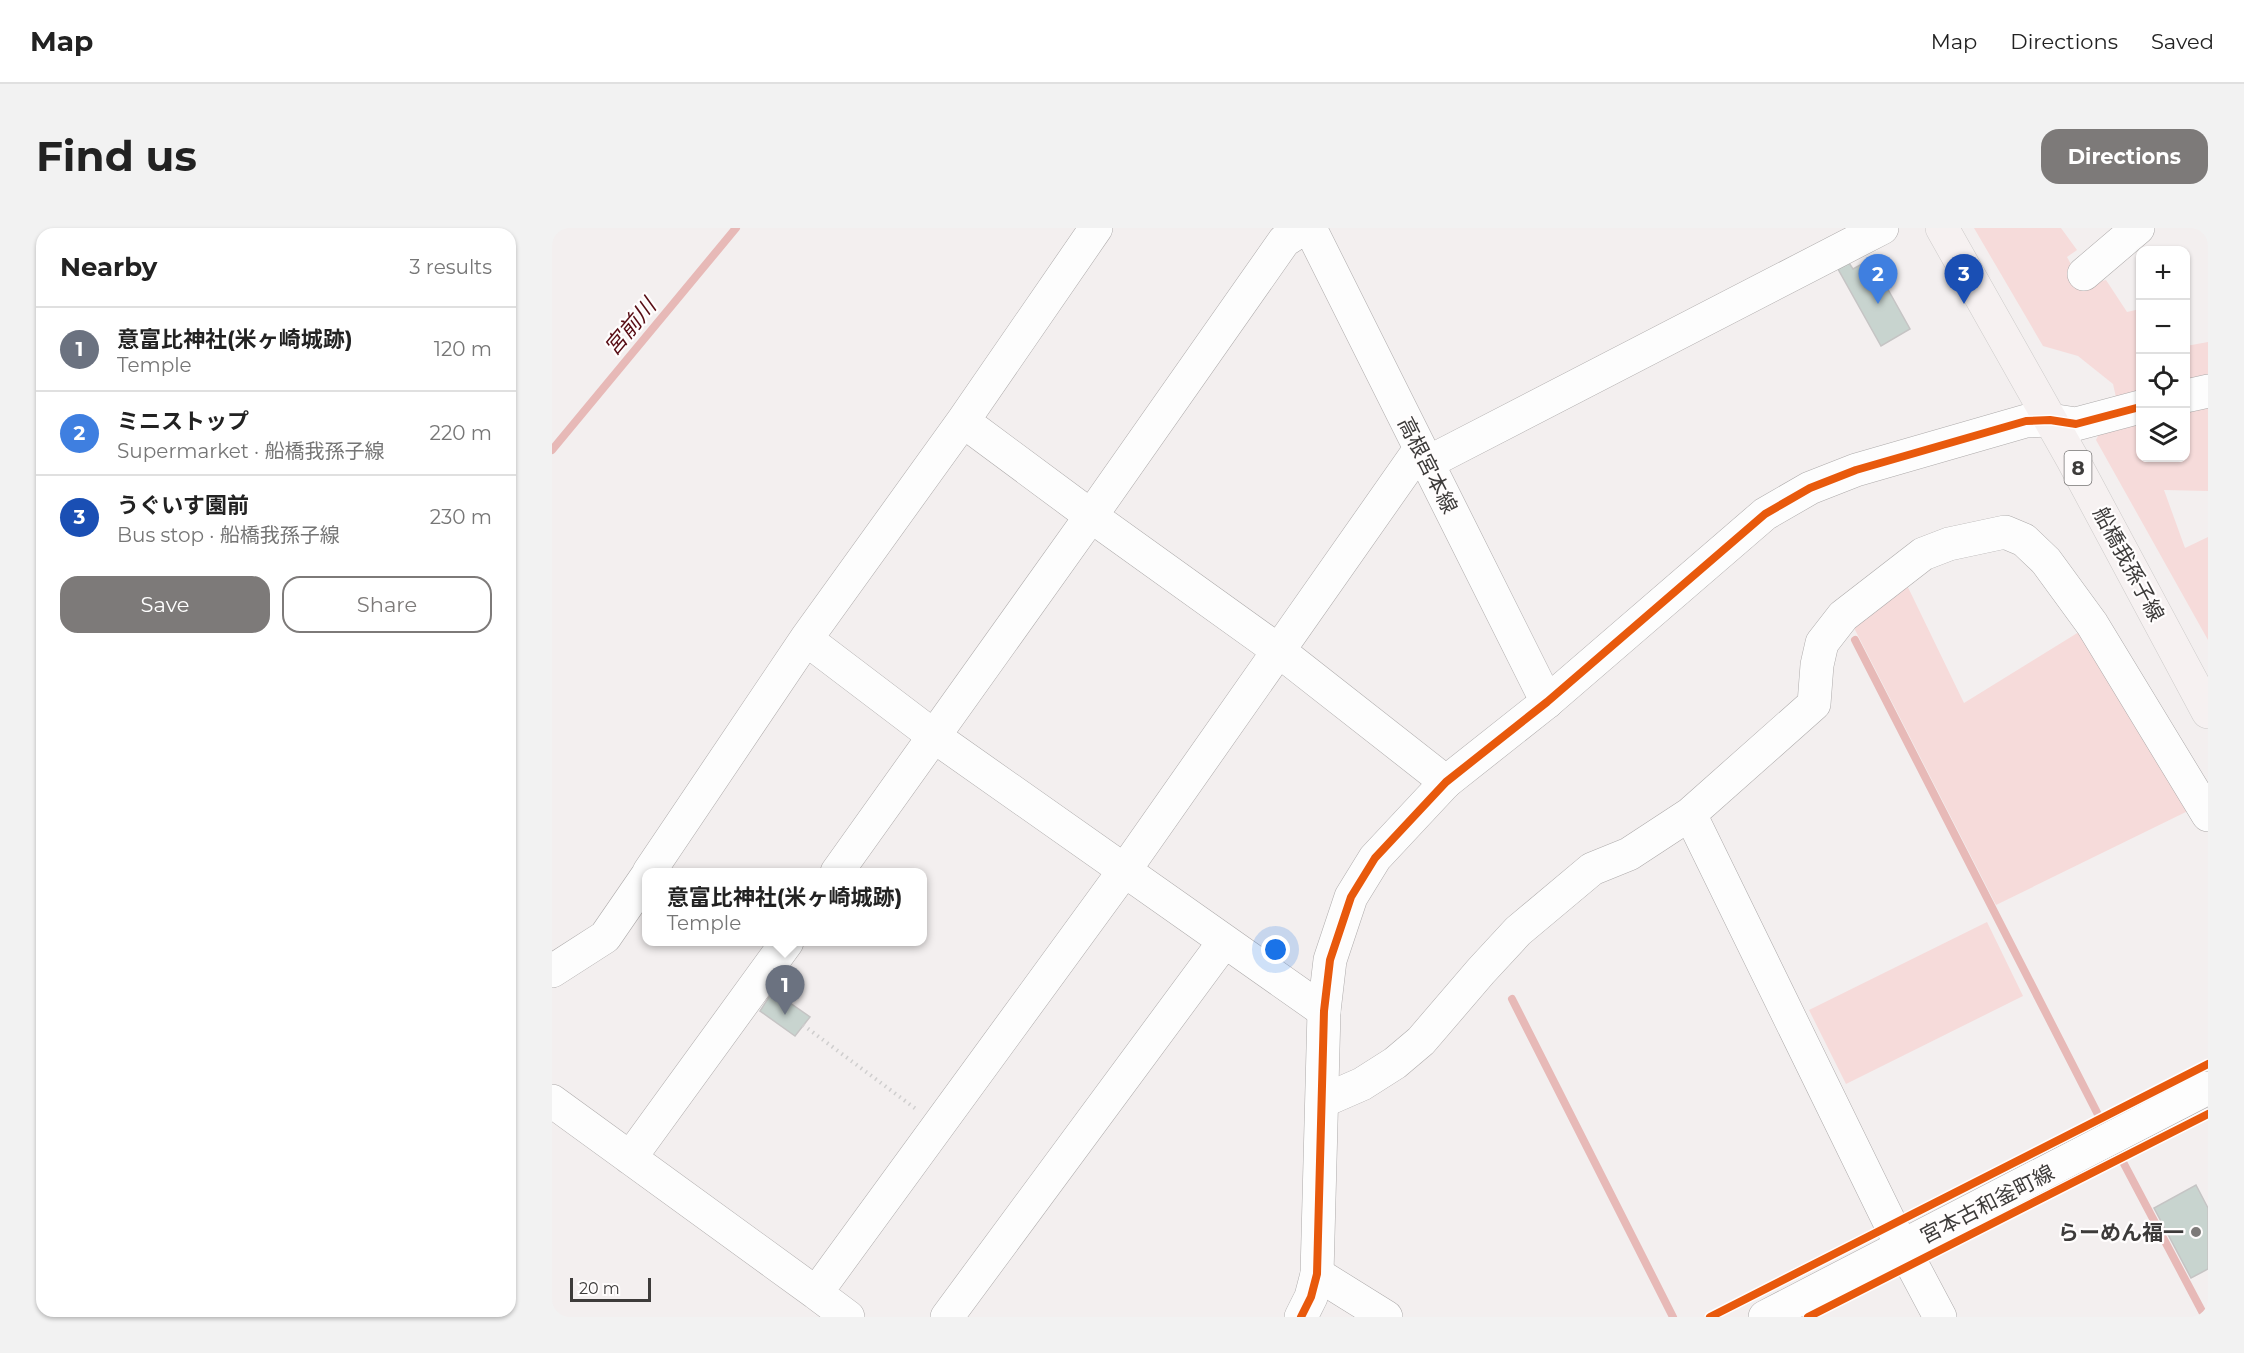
<!DOCTYPE html>
<meta charset="utf-8">
<style>
:root{--surface:#fff;--page:#f2f2f2;--text:#222;--muted:#767676;--line:#e0e0e0;--accent:#7d7a79}
body{margin:0;font-family:Montserrat,"Noto Sans JP",sans-serif;background:var(--page);color:var(--text)}
.controls{position:absolute;right:18px;top:18px;display:grid;overflow:hidden;border-radius:12px;box-shadow:0 2px 4px #0004}
.controls button{width:54px;height:54px;display:grid;place-items:center;padding:0;border:0;border-bottom:2px solid var(--line);background:var(--surface);color:var(--text);font:30px sans-serif}
.scale{position:absolute;left:18px;bottom:15px;width:81px;box-sizing:border-box;padding-left:6px;border:3px solid #3d3b3a;border-top:0;font-size:16px;line-height:21px;white-space:nowrap;color:#3d3b3a;-webkit-text-stroke:4px #fffdfd;paint-order:stroke}
.you{position:absolute;left:724px;top:722px;width:21px;height:21px;margin:-15px;border:4px solid #fff;border-radius:50%;background:#1a73e8;box-shadow:0 0 0 9px #1a73e833}
.badge{display:grid;place-items:center;width:39px;height:39px;border-radius:50%;background:var(--accent);color:#fff;font-size:20px;font-weight:700}
.pin{position:absolute;translate:-50% -50px;filter:drop-shadow(0 2px 3px #0008)}
.pin::after{content:'';position:absolute;top:32px;width:21px;height:18px;background:inherit;clip-path:polygon(0 0,100% 0,50% 100%)}
.popup{position:absolute;left:90px;top:640px;width:285px;height:78px;box-sizing:border-box;display:grid;place-content:center;border-radius:12px;background:var(--surface);filter:drop-shadow(0 2px 4px #0005);font-size:20px;white-space:nowrap;color:var(--muted)}
.popup b{font-size:22px;color:var(--text)}
.popup::after{content:'';position:absolute;left:50%;top:100%;margin-left:-12px;border:12px solid transparent;border-top-color:var(--surface)}
.list{margin:0;padding:0;list-style:none}
h2{display:flex;justify-content:space-between;align-items:center;height:78px;margin:0;padding:0 24px;font-size:26px}
h2 small{font-size:20px;font-weight:400;color:var(--muted)}
.list li{display:grid;grid-template-columns:39px 1fr auto;gap:18px;align-items:center;box-sizing:border-box;height:84px;padding:0 24px;border-top:2px solid var(--line)}
.list b{display:block;font-size:22px;white-space:nowrap}
.list p{margin:0;font-size:20px;white-space:nowrap;color:var(--muted)}
.list em{font-size:20px;font-style:normal;color:var(--muted)}
.actions{display:flex;gap:12px;padding:18px 24px}
.actions a{flex:1;padding:14px 0;border:2px solid var(--accent);border-radius:18px;text-align:center;font-size:21px;color:var(--accent)}
.actions .main{background:var(--accent);color:#fff}
.icon{flex:none;width:33px;height:33px;fill:none;stroke:currentColor;stroke-width:2;stroke-linecap:round;stroke-linejoin:round}
.map{position:relative;flex:none;width:1656px;height:1089px;overflow:hidden;border-radius:18px}
header{display:flex;align-items:center;gap:36px;box-sizing:border-box;height:84px;padding:0 30px;background:var(--surface);border-bottom:2px solid var(--line)}
header strong{font-size:28px}
nav{display:flex;gap:33px;margin-inline-start:auto;font-size:21px}
.intro{display:flex;align-items:center;justify-content:space-between;box-sizing:border-box;height:144px;padding:0 36px}
h1{margin:0;font-size:42px}
.button{padding:15px 27px;border-radius:18px;background:var(--accent);color:#fff;font-size:21px;font-weight:700}
main{display:flex;gap:36px;padding:0 36px}
aside{flex:1;background:var(--surface);border-radius:18px;box-shadow:0 2px 4px #0004}
.map>svg:first-child{display:block}
.green{fill:#f6dbda}
.lines{fill:none;stroke-linecap:round;stroke-linejoin:round}
.stream{stroke:#e7b9b7;stroke-width:8}
.building{fill:#c8d4cf;stroke:#c5c4c4;stroke-width:1.5}
.minor-casing{stroke:#adaaaa;stroke-width:34}
.tertiary-casing{stroke:#adaaaa;stroke-width:34}
.primary-casing{stroke:#cdcbca;stroke-width:34}
.path{stroke:#cfcece;stroke-width:4;stroke-dasharray:1.5 4.5;stroke-linecap:butt}
.minor{stroke:#fdfdfd;stroke-width:33}
.tertiary{stroke:#fdfdfd;stroke-width:33}
.primary{stroke:#f6f1f1;stroke-width:33}
.cycleway-casing{stroke:#fffdfd;stroke-width:11}
.cycleway{stroke:#e8590c;stroke-width:8}
.poi-dot{fill:#7d7a79;stroke:#fffdfd;stroke-width:2}
.labels{text-anchor:middle;dominant-baseline:central;stroke-width:4.5;stroke-linejoin:round;paint-order:stroke}
.shield{fill:#fffdfd;stroke:#777574;stroke-width:1.5}
.shield-label{font-size:20px;font-weight:bold;fill:#3d3b3a}
.street-label{font-size:21px;fill:#3d3b3a;stroke:#fffdfd}
.poi-label{font-size:21px;font-weight:bold;fill:#3d3b3a;stroke:#fffdfd;text-anchor:end}
.water-label{font-size:22px;font-style:italic;fill:#570c13;stroke:#fffdfd}
</style>
<header>
<strong>Map</strong>
<nav><a>Map</a><a>Directions</a><a>Saved</a></nav>
</header>
<div class="intro"><h1>Find us</h1><a class="button">Directions</a></div>
<main>
<aside>
<h2>Nearby<small>3 results</small></h2>
<ul class="list">
<li><span class="badge" style="background:#6b7280">1</span><div><b>意富比神社(米ヶ崎城跡)</b><p>Temple</p></div><em>120 m</em></li>
<li><span class="badge" style="background:#3f7fe0">2</span><div><b>ミニストップ</b><p>Supermarket · 船橋我孫子線</p></div><em>220 m</em></li>
<li><span class="badge" style="background:#1a4fb4">3</span><div><b>うぐいす園前</b><p>Bus stop · 船橋我孫子線</p></div><em>230 m</em></li>
</ul>
<div class="actions"><a class="main">Save</a><a>Share</a></div>
</aside>
<div class="map">
<svg width="1656" height="1089" viewBox="0 0 1656 1089">
<rect width="100%" height="100%" fill="#f3efef"/>
<!-- green -->
<path class="green" d="M1422,0h87l16,22 -10,7 16,29 23,-6 21,32 13,-3v149h46v-112l22,-4v149l-44,-1 21,58 23,-11v103l-112,-200 8,-17 16,-8 -7,-31 -35,-28 -35,-10z
M1351,349l61,126 123,-76 107,181 -198,97 -143,-279z
M1435,694l36,74 -177,88 -37,-74z"/>
<g class="lines">
<!-- stream -->
<path class="stream" d="M0,222l184,-222
M1303,412l253,494
M960,771l161,318
M1562,917l91,172"/>
</g>
<!-- building -->
<path class="building" d="M1319,31l39,70 -29,17 -43,-77 11,-6 4,6z
M221,763l37,26 -15,19 -35,-25z
M1644,957l12,23v61l-17,9 -37,-70z"/>
<g class="lines">
<defs>
<path id="minor" d="M758,0l237,474
M1532,46l54,-46
M1634,168l22,-5
M1498,192l26,4 64,-17
M411,193l128,95 188,135 167,131
M875,235l455,-235
M254,411l129,98 389,274
M1138,586l199,407 51,96
M97,644l157,-233 157,-218 133,-193
M285,644l254,-356 193,-275 20,-13
M0,743l53,-34 42,-61
M0,873l264,192 308,-422 296,-422
M771,873l39,-17 33,-21 26,-22 60,-70 37,-40 74,-62 37,-15 61,-40 124,-110 3,-39 5,-22 21,-27 80,-62 26,-10 56,-12 19,8 22,21 46,63 116,191
M78,930l157,-216
M765,1046l69,43
M264,1065l32,24
M395,1089l277,-375"/>
<path id="tertiary" d="M749,1089l10,-20 6,-23 7,-263 6,-51 21,-63 24,-39 71,-76 101,-80 218,-188 45,-26 46,-18 170,-49 24,-1
M1213,1089l443,-229"/>
<path id="primary" d="M1390,0l131,232 135,252"/>
</defs>
<!-- minor casing -->
<use href="#minor" class="minor-casing"/>
<!-- tertiary casing -->
<use href="#tertiary" class="tertiary-casing"/>
<!-- primary casing -->
<use href="#primary" class="primary-casing"/>
<!-- path -->
<path class="path" d="M251,797l113,84"/>
<!-- minor -->
<use href="#minor" class="minor"/>
<!-- tertiary -->
<use href="#tertiary" class="tertiary"/>
<!-- primary -->
<use href="#primary" class="primary"/>
<defs>
<path id="cycleway" d="M749,1089l10,-20 6,-23 7,-263 6,-51 21,-63 24,-39 71,-76 101,-80 218,-188 45,-26 46,-18 170,-49 24,-1 26,4 64,-17
M1158,1089l498,-253
M1256,1089l400,-203"/>
</defs>
<!-- cycleway casing -->
<use href="#cycleway" class="cycleway-casing"/>
<!-- cycleway -->
<use href="#cycleway" class="cycleway"/>
</g>
<!-- markers -->
<circle class="poi-dot" cx="1644" cy="1004" r="6"/>
<g class="labels">
<!-- shield labels -->
<rect class="shield" x="1512.5" y="223" width="27" height="34" rx="4.5"/>
<g class="shield-label">
<text x="1526" y="240">8</text>
</g>
<!-- street labels -->
<g class="street-label">
<text transform="translate(876 237) rotate(63)">高根宮本線</text>
<text transform="translate(1577 336) rotate(62)">船橋我孫子線</text>
<text transform="translate(1435 976) rotate(-27)">宮本古和釜町線</text>
</g>
<!-- poi labels -->
<g class="poi-label">
<text x="1632" y="1004">らーめん福一</text>
</g>
<!-- water labels -->
<g class="water-label">
<text transform="translate(78 99) rotate(-50)">宮前川</text>
</g>
</g>
</svg>
<div class="controls">
<button>+</button>
<button>−</button>
<button><svg class="icon" aria-label="locate" viewBox="0 0 24 24"><circle cx="12" cy="12" r="6"/><path d="M12 2v4M12 18v4M2 12h4M18 12h4"/></svg></button>
<button><svg class="icon" aria-label="layers" viewBox="0 0 24 24"><path d="M12 4l9 5-9 5-9-5zM3 14l9 5 9-5"/></svg></button>
</div>
<div class="scale">20 m</div>
<div class="you"></div>
<div class="pin badge" style="left:233px;top:787px;background:#6b7280">1</div>
<div class="popup"><b>意富比神社(米ヶ崎城跡)</b>Temple</div>
<div class="pin badge" style="left:1326px;top:76px;background:#3f7fe0">2</div>
<div class="pin badge" style="left:1412px;top:76px;background:#1a4fb4">3</div>
</div>
</main>
